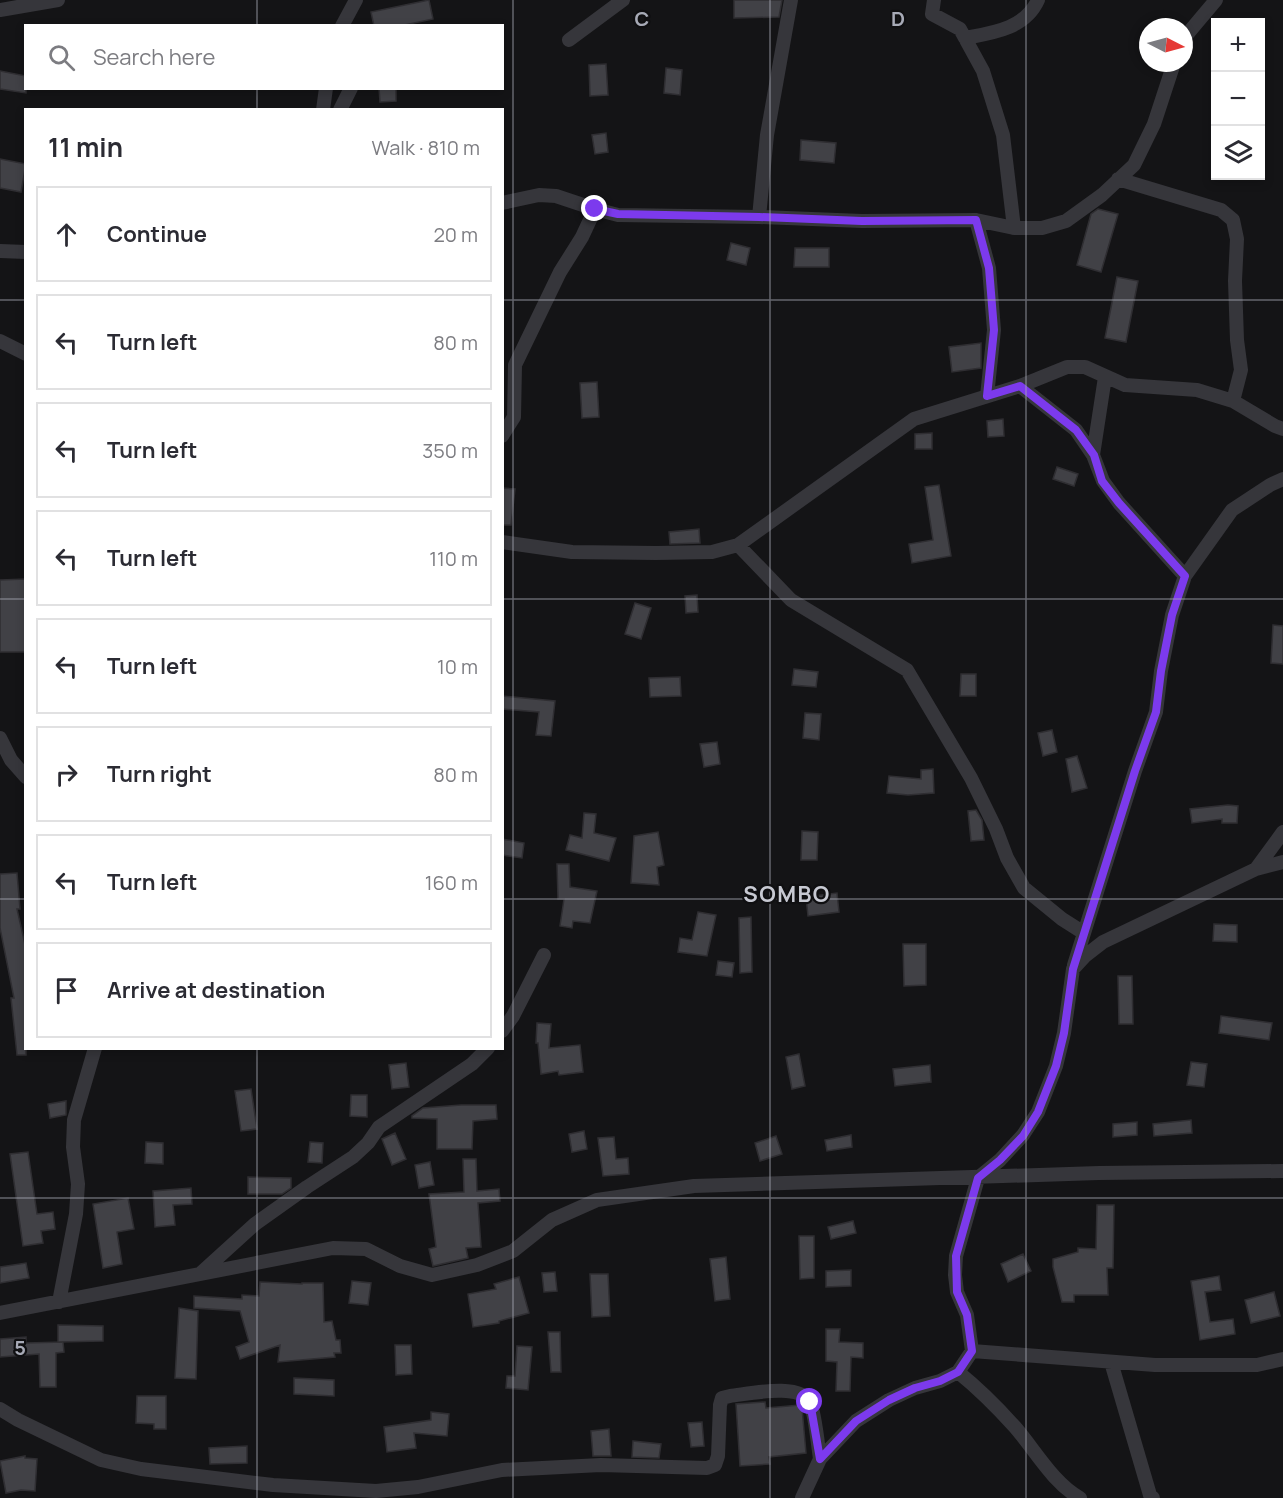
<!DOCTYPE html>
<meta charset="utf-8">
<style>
:root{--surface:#fff;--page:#f7f7f7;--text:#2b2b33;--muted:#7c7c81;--line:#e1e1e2}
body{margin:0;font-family:Manrope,sans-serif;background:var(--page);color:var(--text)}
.controls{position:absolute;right:18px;top:18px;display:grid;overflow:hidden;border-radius:0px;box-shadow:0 3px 9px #0003}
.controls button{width:54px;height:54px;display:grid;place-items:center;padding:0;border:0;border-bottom:2px solid var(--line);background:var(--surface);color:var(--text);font:30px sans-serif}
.compass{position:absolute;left:1139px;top:18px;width:54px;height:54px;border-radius:50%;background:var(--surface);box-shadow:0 3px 9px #0003;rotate:96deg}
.stop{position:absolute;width:18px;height:18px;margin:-14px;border:4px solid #7c3aed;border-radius:50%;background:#fff}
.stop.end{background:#7c3aed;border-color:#fff;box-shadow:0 2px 6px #0008}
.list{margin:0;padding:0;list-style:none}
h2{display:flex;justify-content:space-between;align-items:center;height:78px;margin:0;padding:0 24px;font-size:26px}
h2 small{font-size:20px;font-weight:400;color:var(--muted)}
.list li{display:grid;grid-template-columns:39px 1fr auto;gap:18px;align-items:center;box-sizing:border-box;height:96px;margin:0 12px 12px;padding:0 12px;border:2px solid var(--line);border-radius:0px}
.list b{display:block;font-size:22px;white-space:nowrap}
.list em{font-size:20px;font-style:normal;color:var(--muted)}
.icon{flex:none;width:33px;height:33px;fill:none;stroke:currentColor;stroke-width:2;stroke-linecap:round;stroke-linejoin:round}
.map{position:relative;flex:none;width:1283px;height:1498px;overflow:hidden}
.search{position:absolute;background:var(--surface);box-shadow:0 3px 9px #0003;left:24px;top:24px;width:480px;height:66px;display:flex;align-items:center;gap:15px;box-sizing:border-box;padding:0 21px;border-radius:0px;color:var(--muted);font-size:22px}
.panel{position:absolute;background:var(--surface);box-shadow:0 3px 9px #0003;left:24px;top:108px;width:480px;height:942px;border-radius:0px}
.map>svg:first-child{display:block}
.building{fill:#414146;stroke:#2f2e32;stroke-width:1.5}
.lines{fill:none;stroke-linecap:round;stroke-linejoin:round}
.minor{stroke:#36363b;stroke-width:14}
.route{stroke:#7c3aed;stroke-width:8}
.grid{fill:none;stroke:#a7aab6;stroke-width:1.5;stroke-opacity:0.55}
.labels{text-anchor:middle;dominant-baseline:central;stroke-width:4.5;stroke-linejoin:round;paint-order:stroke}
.district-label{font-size:22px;font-weight:bold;letter-spacing:1.5px;fill:#c7c9d2;stroke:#0f0f11}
.grid-label{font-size:20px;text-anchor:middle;font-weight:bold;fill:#a7aab6;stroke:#0f0f11;stroke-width:4.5;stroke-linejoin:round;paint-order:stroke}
</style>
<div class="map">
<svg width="1283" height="1498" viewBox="0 0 1283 1498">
<rect width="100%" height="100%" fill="#141416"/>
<!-- building -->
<path class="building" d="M429,0l4,19 -33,7h-26l-3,-14z
M734,0h48l-3,17 -45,1z
M606,64l2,31 -18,1 -1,-31z
M666,68l16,2 -2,25 -16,-2z
M0,71l26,5v17l-26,-4z
M379,88h17v13l-16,1z
M606,133l2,19 -13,2 -3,-19z
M801,140l35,3 -2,20 -34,-3z
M0,159l26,5 -5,28 -21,-4z
M1098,209l20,5 -17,58 -24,-7 14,-51z
M731,243l19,5 -4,17 -19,-5z
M795,248h34v19h-35z
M1117,277l21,4 -12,61 -21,-4z
M981,343v25l-29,4 -3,-25z
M597,382l2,35 -17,1 -2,-35z
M1003,419l1,17 -16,1 -1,-16z
M932,433v16h-17v-15z
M1057,467l21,7 -4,12 -21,-7z
M939,485l12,71 -39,7 -3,-19 24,-4 -8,-53z
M502,488l13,1 -4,36h-9z
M699,529l1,14 -30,1 -1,-12z
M26,579v73h-26v-72z
M697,595l1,17 -12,1 -1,-17z
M635,603l16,5 -10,31 -16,-5z
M1273,625l10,1v38l-12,-1z
M794,669l24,3 -2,15 -24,-2z
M961,674h15v22h-16z
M680,677l1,19 -31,1 -1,-19z
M502,696l53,5 -4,35 -15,-1 3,-23 -37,-3z
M805,713l16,1 -2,26 -16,-2z
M1052,730l5,22 -14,4 -5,-23z
M717,742l3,22 -16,3 -4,-23z
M1077,756l10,32 -15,4 -6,-33z
M933,769l1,24 -26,2 -21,-2 2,-17 32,3v-9z
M1228,805l10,1 -1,17h-15v-4l-30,4 -2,-14z
M976,810l6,10 2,20 -13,1 -3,-30z
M584,813l12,1 -2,19 22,5 -7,23 -43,-11 4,-15 12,3z
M802,831l16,1 -1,28h-16z
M658,832l6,33 -7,2 2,18 -28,-2 3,-47z
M502,839l22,4 -2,15 -20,-3z
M557,864h12l1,23 27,4 -7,32 -17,-2 -1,7 -12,-2 4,-27h-6z
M17,873l3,36h-3l9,40v106h-9l-6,-57h3l-14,-70v-54z
M837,893l2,19 -31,4 -2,-19z
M698,912l18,3 -9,41 -29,-4 2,-14 12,2z
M751,917l1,55 -12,1 -1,-55z
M1214,924l23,1v17l-24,-1z
M903,944h23v41l-22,1z
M718,961l16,2 -2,14 -16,-2z
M1118,976h14l1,48h-14z
M1221,1016l51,7 -3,17 -50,-7z
M537,1023l14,1 -2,24 31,-3 3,27 -24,3 -1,-4 -17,3 -3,-31h-2z
M799,1054l6,32 -13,3 -6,-32z
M1191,1062l16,2 -3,23 -17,-2z
M406,1063l3,24 -17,2 -3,-24z
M930,1065l1,17 -36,4 -2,-17z
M251,1089l6,40 -16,2 -6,-40z
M351,1095h16v22l-17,-1z
M66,1101v14l-16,3 -2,-14z
M461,1105h35l1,14 -24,2 -1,28h-35v-30l-25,-1v-2l11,-8z
M1191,1120l1,13 -38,3 -1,-12z
M1137,1122v13l-24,2v-13z
M584,1131l3,18 -15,3 -3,-18z
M395,1133l11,26 -14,6 -10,-26z
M851,1135l1,12 -25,4 -2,-11z
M776,1136l6,18 -22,7 -5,-18z
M614,1137l2,22 12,-1 1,16 -26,2 -5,-38z
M146,1142l17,1v21l-18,-1z
M310,1142l13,1 -1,20 -14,-1z
M28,1152l9,62 16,-2 2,17 -14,2 2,12 -20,3 -13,-92z
M463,1159h13l1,32 22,-2 1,12 -22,2 3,44 -15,1 2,10 -35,8 -4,-17 7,-2 -7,-53 35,-2z
M430,1162l4,23 -15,3 -4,-23z
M248,1177l43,1v10l-9,6h-34z
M191,1188l1,16 -19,1 2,20 -20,2 -2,-36z
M128,1198l6,31 -17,3 5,32 -19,4 -10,-64z
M1097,1205h17l-1,63h-6l1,27h-34v7h-12l-9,-35v-8l25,-7v-4l18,1z
M853,1221l3,12 -25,6 -3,-12z
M799,1236h15v42l-14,1z
M1023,1254l8,17 -23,11 -7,-18z
M726,1257l4,42 -15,2 -5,-42z
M26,1263l3,15 -29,5v-16z
M851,1270v16l-25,1v-16z
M555,1272l2,19 -13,1 -2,-19z
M590,1274h18l2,42 -18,1z
M1219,1276l2,14 -16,2 5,30 23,-3 2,15 -35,6 -9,-59z
M519,1277l10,36 -30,8v2l-26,4 -5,-33 28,-5 -2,-5z
M352,1281l19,2 -3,22 -19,-2z
M260,1282l42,2v-1h21l1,39 8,-1 4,19h4l1,13h-7l1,4 -57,5 2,-17 -40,14 -4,-12 13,-5 -9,-31 -46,-3v-12l48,3v-4l17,1z
M1274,1292l6,24 -29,7 -6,-23z
M179,1308l19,3 -2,68 -21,-1z
M58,1325l45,1v15l-45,1z
M826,1329h14l-1,13 24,1v15l-12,-1 -1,34h-14l1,-29 -11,-1z
M548,1332h12l1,40h-10z
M26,1337v6l37,-1 1,10 -8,1v34h-16l-1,-33 -39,3v-18z
M395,1345h16l1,29 -16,1z
M517,1346l15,1 -4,43 -22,-2 1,-12h8z
M294,1378l40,2v16l-40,-2z
M137,1396h29v33h-12v-5l-18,-1z
M765,1402l1,6 34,-3 2,3 4,45 -37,4 1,7 -30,2 -4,-62z
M431,1412l18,2 -2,22 -33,-3 2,15 -29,4 -3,-25 47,-7z
M702,1422l2,24 -13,1 -3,-24z
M609,1429l2,27h-18l-2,-25z
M633,1441l28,3 -2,14 -27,-1z
M247,1446v17l-37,1 -1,-16z
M25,1456v2l12,1 -2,32 -14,-1 -15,3 -6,-32z"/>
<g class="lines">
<!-- minor -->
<path class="minor" d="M934,0l-2,14 28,15 23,42 20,64 11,93
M0,10l58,-10
M342,26l14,-26
M965,38c27,-5 60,-9 73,-38
M1184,38l32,-38
M569,40l54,-40
M323,110l3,-22
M340,110l11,-22
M1118,179l103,31 12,10 4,19 -2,42 2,59 4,30 -8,31
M502,203l37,-8 17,1 39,13 23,6 141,2 103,4 114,-1 38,8h28l24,-7 36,-26 32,-30 20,-41 20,-61
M759,217l8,-82 24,-135
M976,220l13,48 5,62 -7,66
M0,251l26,1
M0,341l26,13
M1020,386l56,44 17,25 10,26 16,22 66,73
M502,436l12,-19 1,-52 45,-93 22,-35 13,-28
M1093,455l12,-78
M502,542l70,10 84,1 56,-1 26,-7 176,-126 106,-33 47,-19h18l40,18 72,5 36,11 42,25 8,3
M738,545l53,55 116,70 64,108 25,51 11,29 17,30 38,31 22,14
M0,738l11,22 15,17
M1256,869l27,-37
M1074,965l61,-194 21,-59 5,-41 11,-56 13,-39 47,-66 38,-25 13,-6
M502,1031l11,-15 31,-61
M201,1273l54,-49 52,-37 46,-30 15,-14 11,-16 93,-63 16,-16
M59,1302l17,-88 2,-30 -5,-37 1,-27 21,-72
M0,1313l333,-65 33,1 34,17 32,9 45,-10 36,-14 39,-31 45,-20 97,-14 405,-13 184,-2
M972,1351l183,14h102l26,-6
M1111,1362l39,133 3,3
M958,1372c21,17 39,35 57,55 20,23 38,56 65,71
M0,1409l18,11 83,40 40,9 132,16 103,6 42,-4 84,-17 99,-5 106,3 8,-3 3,-9 2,-51 2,-7 8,-2c19,-2 71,-14 80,7 5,9 8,43 10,56
M802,1498l18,-39 36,-38 33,-21 26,-12 25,-7 18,-9 14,-21 -5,-36 -10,-23 -2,-17 1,-19 22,-78 22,-18 23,-25 15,-23 18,-46 8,-33 9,-64 12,-13 18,-14 153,-73 27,-7"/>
</g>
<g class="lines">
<!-- route -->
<path class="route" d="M595,209l23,5 141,3 103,4 114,-1 13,48 5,62 -7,66 33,-10 56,44 18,25 8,26 17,22 66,73 -13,39 -11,56 -5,41 -21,59 -62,198 -9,64 -8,33 -18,46 -15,24 -23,24 -22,18 -22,78 1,36 10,23 5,36 -14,21 -18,9 -25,7 -26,12 -33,21 -36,38 -10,-57"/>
</g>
<!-- grid -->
<path class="grid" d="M257,0v26M513,0v1498M770,0v1498M1026,0v1498M257,88v22M0,300h26M502,300h781M0,599h26M502,599h781M0,899h26M502,899h781M257,1048v450M0,1198h1283"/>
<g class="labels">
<!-- district labels -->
<g class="district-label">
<text x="787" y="894">SOMBO</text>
</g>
</g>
<g class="grid-label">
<text x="642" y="26">C</text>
<text x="898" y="26">D</text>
<text x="20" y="1355">5</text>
</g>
</svg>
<div class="controls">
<button>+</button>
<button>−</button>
<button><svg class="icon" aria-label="layers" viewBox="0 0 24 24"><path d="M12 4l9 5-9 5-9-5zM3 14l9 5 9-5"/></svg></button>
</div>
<svg class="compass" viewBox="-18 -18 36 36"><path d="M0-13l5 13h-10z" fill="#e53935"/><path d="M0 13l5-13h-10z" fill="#7c7c81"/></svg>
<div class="stop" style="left:810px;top:1402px"></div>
<div class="stop end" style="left:595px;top:209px"></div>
<div class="search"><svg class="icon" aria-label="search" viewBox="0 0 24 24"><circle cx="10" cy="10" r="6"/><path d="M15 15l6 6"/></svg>Search here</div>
<section class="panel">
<h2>11 min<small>Walk · 810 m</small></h2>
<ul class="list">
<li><svg class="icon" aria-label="ahead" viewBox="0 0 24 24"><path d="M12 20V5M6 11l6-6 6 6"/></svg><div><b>Continue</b></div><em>20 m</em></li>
<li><svg class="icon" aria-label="left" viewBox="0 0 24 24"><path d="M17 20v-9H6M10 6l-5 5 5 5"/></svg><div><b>Turn left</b></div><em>80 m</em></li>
<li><svg class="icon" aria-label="left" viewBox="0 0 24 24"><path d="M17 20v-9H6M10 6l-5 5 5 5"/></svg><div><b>Turn left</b></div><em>350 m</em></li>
<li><svg class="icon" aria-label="left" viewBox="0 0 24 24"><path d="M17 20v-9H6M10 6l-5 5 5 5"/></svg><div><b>Turn left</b></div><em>110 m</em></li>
<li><svg class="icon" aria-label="left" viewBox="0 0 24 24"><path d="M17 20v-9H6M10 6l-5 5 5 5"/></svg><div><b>Turn left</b></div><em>10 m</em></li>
<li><svg class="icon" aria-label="right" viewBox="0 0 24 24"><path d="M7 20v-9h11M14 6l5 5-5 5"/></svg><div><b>Turn right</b></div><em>80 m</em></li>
<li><svg class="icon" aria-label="left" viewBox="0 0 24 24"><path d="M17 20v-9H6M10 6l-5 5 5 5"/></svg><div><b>Turn left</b></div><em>160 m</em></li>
<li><svg class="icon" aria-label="arrive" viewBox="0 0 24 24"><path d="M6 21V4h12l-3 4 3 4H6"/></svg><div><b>Arrive at destination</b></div></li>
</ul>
</section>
</div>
